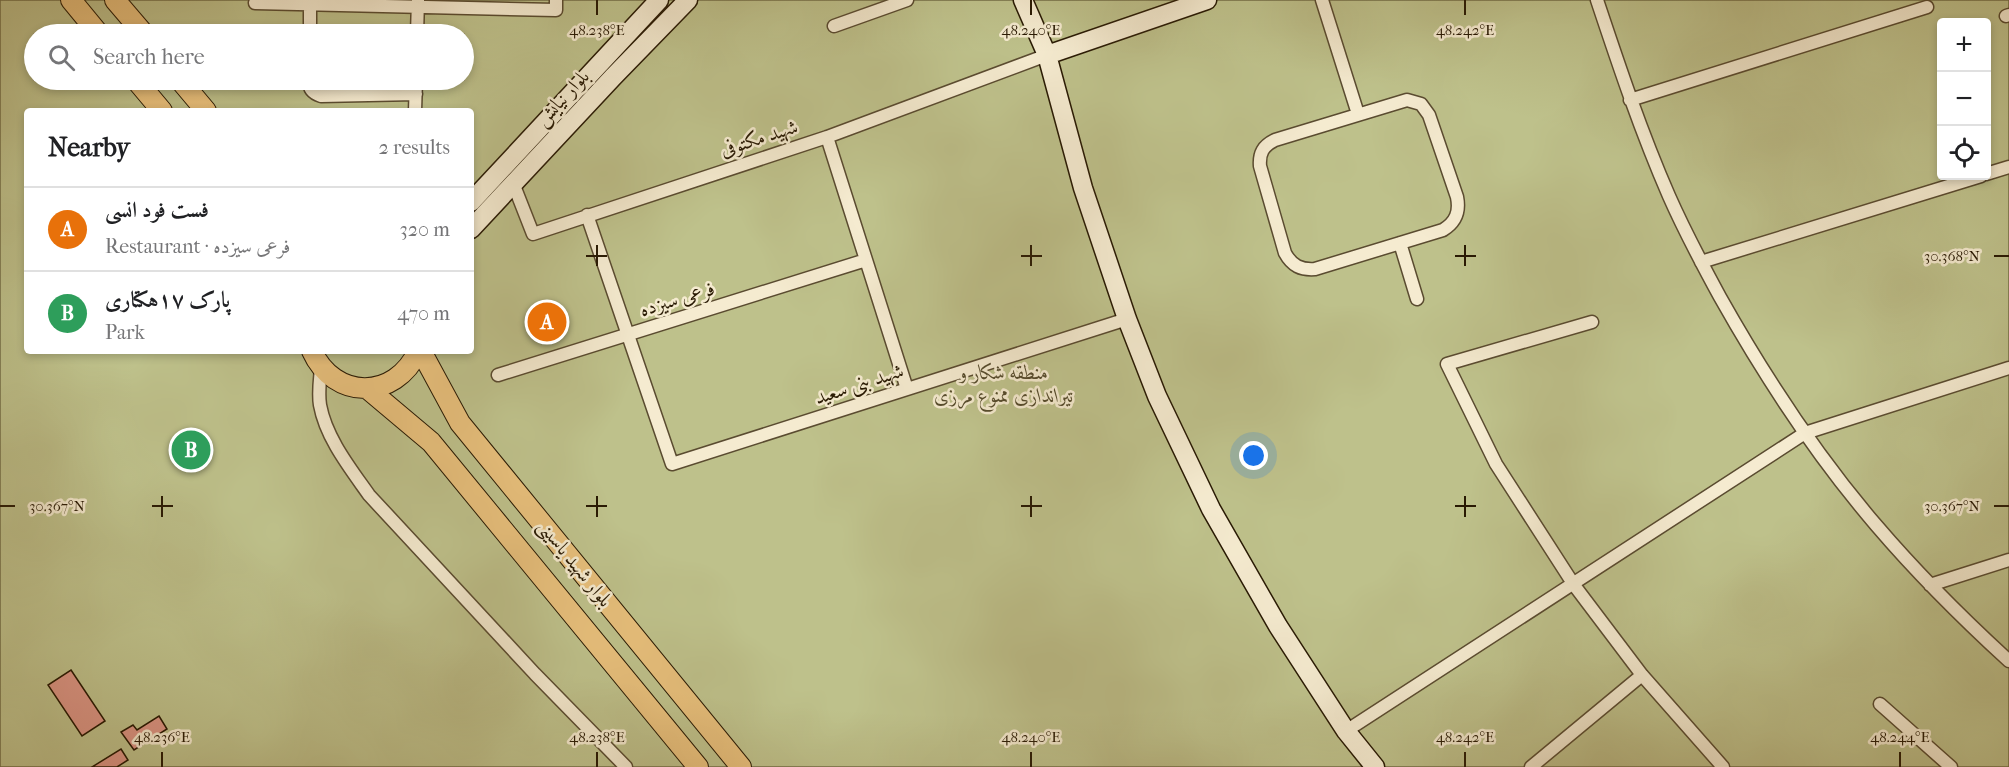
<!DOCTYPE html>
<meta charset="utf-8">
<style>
:root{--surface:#fff;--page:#f2f2f2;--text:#202124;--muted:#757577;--line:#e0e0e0;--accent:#0b8043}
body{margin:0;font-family:"IM FELL French Canon",Amiri,serif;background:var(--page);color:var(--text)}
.controls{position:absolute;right:18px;top:18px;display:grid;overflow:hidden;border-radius:6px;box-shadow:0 3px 9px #0003}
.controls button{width:54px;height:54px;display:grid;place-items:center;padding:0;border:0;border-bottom:2px solid var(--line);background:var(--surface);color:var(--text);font:30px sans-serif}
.you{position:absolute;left:1254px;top:456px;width:21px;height:21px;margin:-15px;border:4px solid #fff;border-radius:50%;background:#1a73e8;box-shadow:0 0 0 9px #1a73e833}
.badge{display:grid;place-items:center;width:39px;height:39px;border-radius:50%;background:var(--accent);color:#fff;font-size:20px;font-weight:700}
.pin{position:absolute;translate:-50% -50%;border:3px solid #fff;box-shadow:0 2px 6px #0006}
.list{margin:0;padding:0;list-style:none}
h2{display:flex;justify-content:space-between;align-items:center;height:78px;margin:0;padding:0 24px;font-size:26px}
h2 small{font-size:20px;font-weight:400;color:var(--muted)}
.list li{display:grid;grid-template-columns:39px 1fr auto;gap:18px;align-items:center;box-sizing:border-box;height:84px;padding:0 24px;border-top:2px solid var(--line)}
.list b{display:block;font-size:22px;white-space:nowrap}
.list p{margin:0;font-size:20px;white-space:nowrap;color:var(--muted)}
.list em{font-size:20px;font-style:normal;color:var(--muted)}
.icon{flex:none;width:33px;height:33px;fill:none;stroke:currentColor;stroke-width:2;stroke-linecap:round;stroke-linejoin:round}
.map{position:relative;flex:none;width:2009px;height:767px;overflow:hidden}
.search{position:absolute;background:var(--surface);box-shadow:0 3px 9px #0003;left:24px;top:24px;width:450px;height:66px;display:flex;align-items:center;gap:15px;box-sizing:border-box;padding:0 21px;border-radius:33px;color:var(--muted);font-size:22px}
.panel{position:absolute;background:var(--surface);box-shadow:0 3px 9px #0003;left:24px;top:108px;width:450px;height:246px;border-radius:6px}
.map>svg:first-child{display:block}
.green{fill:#bec18b;stroke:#736d47;stroke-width:1.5;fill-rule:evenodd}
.building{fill:#db9585;stroke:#281903;stroke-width:1.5}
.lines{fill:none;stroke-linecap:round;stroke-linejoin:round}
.street-casing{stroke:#5a4b30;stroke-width:15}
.secondary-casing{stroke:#281903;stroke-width:21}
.primary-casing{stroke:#281903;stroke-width:22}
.street{stroke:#f5ebd0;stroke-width:12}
.secondary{stroke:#f5ebd0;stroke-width:18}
.primary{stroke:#e8c07c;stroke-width:20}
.ticks{fill:none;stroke:#281903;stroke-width:2}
.labels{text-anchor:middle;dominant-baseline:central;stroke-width:5;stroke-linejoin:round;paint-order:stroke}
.street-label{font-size:20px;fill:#281903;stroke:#f5ebd0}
.park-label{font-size:20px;font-style:italic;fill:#554b2c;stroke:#f5ebd0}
.ticks-label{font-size:15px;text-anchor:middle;fill:#281903;stroke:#f5ebd0;stroke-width:5;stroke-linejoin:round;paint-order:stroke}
</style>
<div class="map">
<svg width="2009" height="767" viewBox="0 0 2009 767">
<rect width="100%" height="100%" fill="#efe0b7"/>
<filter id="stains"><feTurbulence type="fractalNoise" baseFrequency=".00333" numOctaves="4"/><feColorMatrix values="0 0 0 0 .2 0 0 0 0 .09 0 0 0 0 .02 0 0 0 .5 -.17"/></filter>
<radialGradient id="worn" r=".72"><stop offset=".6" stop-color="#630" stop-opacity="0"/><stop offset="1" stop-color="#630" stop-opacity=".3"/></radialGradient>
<!-- green -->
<path class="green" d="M0,0h2009v767h-2009zM1942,22h44v154h-44zM34,34h430v46h-430zM27,111h444v240h-444z"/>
<!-- building -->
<path class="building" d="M71,670l34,51 -23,15 -34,-51z
M159,716l8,13 -33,21 -13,-18 12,-7 4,5z
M121,749l7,11 -11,7h-25z"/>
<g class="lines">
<defs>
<path id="street" d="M1322,0l36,114
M1597,0c22,66 44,132 72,196 15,34 33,68 51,101 45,80 96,158 156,228 41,48 86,93 133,136
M255,3l301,7v-10
M2006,16l3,-1
M834,26l73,-26
M310,34v-34
M417,34l1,-34
M309,80c0,9 3,13 12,16l95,-2
M1407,100l14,4 8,11 28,82c3,15 -1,25 -14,33l-128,39c-14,1 -23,-3 -30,-16l-25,-87c-1,-13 3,-20 15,-26z
M1630,100l297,-93
M415,111l1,-31
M827,137l80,252
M1986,174l23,-7
M513,183l20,51 294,-97 220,-82
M587,215l85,249 455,-145
M1400,243l17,56
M1701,262l280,-86
M1592,322l-145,42 49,100 78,121 68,90 81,92
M321,368c-1,12 -3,25 -1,37 6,33 30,63 49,90l166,179 91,93
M498,375l368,-115
M1930,585l79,-25
M1880,704l71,63
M1346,731l459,-298 204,-65
M1531,767l111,-92"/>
<path id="secondary" d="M1023,0l24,55 36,133 44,131 30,77 54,113 67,117 68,105 29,36
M1047,55l160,-55
M471,202l188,-202
M471,229l142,-152 75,-77"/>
<path id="primary" d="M71,0l28,34
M115,0l29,34
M136,80l26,31
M180,80l26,31
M312,351c22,49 83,50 106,0
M421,351l39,72 281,344
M368,389l63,53 267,325"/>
</defs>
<!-- street casing -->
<use href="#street" class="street-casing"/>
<!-- secondary casing -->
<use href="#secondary" class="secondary-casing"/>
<!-- primary casing -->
<use href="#primary" class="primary-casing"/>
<!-- street -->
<use href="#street" class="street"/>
<!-- secondary -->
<use href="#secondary" class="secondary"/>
<!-- primary -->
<use href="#primary" class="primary"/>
</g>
<!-- ticks -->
<path class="ticks" d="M597,0v15M1031,0v15M1465,0v15M597,245v21M1031,245v21M1465,245v21M586,256h21M1021,256h21M1455,256h21M1994,256h15M162,496v21M597,496v21M1031,496v21M1465,496v21M0,506h15M152,506h21M586,506h21M1021,506h21M1455,506h21M1994,506h15M162,752v15M597,752v15M1031,752v15M1465,752v15M1900,752v15"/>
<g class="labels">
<!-- street labels -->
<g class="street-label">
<text transform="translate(562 98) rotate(-47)">بلوار نیایش</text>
<text transform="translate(759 138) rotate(-18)">شهید مکتوفی</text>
<text transform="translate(677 299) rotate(-17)">فرعی سیزده</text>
<text transform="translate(859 384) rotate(-18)">شهید بنی سعید</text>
<text transform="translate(575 563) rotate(51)">بلوار شهید یاسینی</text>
</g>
<!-- park labels -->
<g class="park-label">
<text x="1004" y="372">منطقه شکار و<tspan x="1004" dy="23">تیراندازی ممنوع مرزی</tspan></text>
</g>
</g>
<g class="ticks-label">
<text x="597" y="35">48.238°E</text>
<text x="1031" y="35">48.240°E</text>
<text x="1465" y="35">48.242°E</text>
<text x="1952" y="261">30.368°N</text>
<text x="57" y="511">30.367°N</text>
<text x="1952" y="511">30.367°N</text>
<text x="162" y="742">48.236°E</text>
<text x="597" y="742">48.238°E</text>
<text x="1031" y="742">48.240°E</text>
<text x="1465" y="742">48.242°E</text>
<text x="1900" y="742">48.244°E</text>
</g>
<rect width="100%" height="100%" filter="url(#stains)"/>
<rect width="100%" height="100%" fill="url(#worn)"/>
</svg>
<div class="controls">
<button>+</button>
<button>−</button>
<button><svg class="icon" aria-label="locate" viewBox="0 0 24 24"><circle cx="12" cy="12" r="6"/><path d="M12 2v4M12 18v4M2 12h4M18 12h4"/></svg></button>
</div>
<div class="you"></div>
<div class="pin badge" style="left:547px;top:322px;background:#e8710a">A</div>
<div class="pin badge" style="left:191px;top:450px;background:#2e9e5b">B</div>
<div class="search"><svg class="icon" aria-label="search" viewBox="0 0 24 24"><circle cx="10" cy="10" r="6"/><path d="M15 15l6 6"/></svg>Search here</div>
<section class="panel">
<h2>Nearby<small>2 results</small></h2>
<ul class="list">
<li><span class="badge" style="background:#e8710a">A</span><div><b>فست فود انسی</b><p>Restaurant · فرعی سیزده</p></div><em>320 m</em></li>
<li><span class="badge" style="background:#2e9e5b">B</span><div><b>پارک ۱۷هکتاری</b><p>Park</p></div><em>470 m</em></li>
</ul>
</section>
</div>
